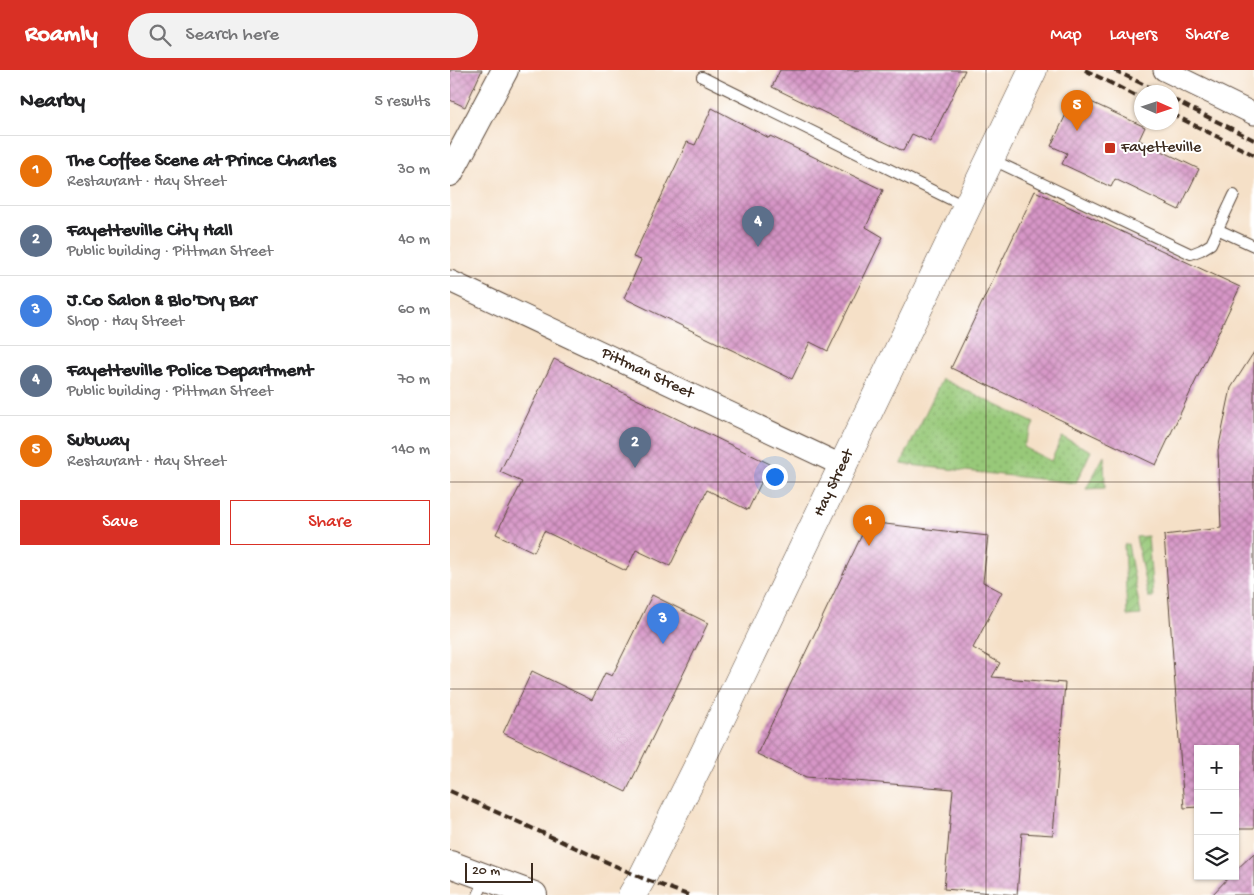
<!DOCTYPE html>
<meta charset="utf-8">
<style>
:root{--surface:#fff;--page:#f2f2f2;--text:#202124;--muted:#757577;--line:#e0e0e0;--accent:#d93025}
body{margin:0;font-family:"Gochi Hand",sans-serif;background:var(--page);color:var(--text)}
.controls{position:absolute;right:15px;bottom:15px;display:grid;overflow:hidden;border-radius:0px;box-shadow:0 1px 4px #0004}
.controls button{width:45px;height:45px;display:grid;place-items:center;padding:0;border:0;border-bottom:1px solid var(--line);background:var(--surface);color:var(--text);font:25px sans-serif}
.compass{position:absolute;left:684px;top:15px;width:45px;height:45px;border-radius:50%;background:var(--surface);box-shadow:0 1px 4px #0004;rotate:93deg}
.scale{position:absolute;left:15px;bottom:12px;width:68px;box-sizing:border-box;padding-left:5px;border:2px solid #3b2a1e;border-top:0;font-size:14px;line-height:18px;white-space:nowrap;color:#3b2a1e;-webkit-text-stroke:4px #fff;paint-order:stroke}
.you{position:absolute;left:324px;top:406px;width:18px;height:18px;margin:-12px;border:4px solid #fff;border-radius:50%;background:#1a73e8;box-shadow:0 0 0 8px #1a73e833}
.badge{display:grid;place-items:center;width:32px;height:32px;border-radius:50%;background:var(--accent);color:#fff;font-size:16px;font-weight:700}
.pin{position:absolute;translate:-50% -41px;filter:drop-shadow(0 1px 2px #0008)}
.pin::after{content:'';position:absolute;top:26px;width:18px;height:15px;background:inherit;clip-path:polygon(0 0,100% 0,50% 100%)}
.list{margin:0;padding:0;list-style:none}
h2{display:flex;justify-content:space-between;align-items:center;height:65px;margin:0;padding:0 20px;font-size:21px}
h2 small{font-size:16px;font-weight:400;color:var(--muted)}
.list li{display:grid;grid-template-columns:32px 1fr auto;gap:15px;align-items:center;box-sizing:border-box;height:70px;padding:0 20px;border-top:1px solid var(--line)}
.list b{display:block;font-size:19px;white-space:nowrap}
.list p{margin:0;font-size:16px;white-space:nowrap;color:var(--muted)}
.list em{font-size:16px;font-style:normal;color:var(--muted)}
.actions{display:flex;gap:10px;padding:15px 20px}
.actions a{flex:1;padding:11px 0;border:1px solid var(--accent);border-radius:0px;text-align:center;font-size:18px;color:var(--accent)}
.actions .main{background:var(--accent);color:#fff}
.icon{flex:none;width:28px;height:28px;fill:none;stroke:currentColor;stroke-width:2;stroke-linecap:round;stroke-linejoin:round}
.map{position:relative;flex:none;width:804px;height:825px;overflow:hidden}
header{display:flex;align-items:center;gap:30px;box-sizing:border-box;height:70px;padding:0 25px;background:var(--accent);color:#fff}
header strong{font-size:24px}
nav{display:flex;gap:28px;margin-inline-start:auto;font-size:18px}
.search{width:350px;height:45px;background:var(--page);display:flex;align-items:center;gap:12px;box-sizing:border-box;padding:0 18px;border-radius:28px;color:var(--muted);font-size:19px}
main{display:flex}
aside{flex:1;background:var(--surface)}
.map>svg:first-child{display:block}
.grass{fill:url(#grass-dots);stroke:#6a7a4c}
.garden{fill:url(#garden-furrows);stroke:#6a7a4c}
.building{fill:url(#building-cross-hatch)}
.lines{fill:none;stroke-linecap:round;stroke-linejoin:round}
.service-casing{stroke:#574537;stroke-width:12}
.minor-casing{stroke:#574537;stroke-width:23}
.tertiary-casing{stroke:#574537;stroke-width:28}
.primary-casing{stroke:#574537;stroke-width:29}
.service{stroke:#fff;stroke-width:10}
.minor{stroke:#fff;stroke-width:21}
.tertiary{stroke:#fff;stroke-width:26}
.primary{stroke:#fff;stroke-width:28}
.rail{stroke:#3b2a1e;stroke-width:4;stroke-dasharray:8 4;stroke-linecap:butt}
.grid{fill:none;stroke:#3b2a1e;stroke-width:1;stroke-opacity:0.55}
.poi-dot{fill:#c8321e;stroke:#fff;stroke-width:2}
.labels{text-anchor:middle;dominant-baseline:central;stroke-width:4;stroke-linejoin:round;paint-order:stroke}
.poi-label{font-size:16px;fill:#3b2a1e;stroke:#fff;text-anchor:start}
.street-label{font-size:16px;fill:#3b2a1e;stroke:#fff}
</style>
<header>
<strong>Roamly</strong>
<div class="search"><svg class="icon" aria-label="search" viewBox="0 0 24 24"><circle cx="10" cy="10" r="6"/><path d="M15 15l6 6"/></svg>Search here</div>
<nav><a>Map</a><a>Layers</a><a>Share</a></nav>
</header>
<main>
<aside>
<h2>Nearby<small>5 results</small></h2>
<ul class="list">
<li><span class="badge" style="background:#e8710a">1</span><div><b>The Coffee Scene at Prince Charles</b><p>Restaurant · Hay Street</p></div><em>30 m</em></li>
<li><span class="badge" style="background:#5c6f8a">2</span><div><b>Fayetteville City Hall</b><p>Public building · Pittman Street</p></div><em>40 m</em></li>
<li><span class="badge" style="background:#3f7fe0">3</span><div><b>J.Co Salon &amp; Blo'Dry Bar</b><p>Shop · Hay Street</p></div><em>60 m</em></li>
<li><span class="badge" style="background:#5c6f8a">4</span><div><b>Fayetteville Police Department</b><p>Public building · Pittman Street</p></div><em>70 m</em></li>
<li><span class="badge" style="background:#e8710a">5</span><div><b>Subway</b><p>Restaurant · Hay Street</p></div><em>140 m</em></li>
</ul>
<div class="actions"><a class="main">Save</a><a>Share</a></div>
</aside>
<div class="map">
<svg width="804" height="825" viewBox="0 0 804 825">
<defs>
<pattern id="grass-dots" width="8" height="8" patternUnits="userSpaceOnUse" patternTransform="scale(1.25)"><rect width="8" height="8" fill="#98c979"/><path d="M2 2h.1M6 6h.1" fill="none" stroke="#7da363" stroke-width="1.8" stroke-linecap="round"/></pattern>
<pattern id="garden-furrows" width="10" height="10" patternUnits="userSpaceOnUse" patternTransform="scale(1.25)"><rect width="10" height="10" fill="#98c979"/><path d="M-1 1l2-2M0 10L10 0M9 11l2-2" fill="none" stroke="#7da363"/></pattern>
<pattern id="building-cross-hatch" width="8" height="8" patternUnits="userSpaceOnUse" patternTransform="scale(1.25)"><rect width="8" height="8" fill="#d796c7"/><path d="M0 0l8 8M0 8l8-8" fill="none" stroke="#b07ba1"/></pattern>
</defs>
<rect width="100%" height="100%" fill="#fff"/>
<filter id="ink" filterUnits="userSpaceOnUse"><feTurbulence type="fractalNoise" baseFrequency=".02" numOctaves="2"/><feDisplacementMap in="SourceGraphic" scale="10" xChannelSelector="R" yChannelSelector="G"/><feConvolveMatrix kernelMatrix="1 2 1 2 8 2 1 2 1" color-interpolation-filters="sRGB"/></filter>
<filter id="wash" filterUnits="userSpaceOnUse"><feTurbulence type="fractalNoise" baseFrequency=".0096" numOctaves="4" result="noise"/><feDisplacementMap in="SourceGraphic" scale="20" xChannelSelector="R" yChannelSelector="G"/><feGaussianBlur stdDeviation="1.12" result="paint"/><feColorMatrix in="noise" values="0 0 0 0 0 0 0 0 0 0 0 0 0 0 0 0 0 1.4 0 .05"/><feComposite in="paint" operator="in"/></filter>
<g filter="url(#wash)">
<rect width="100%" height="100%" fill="#f5e0c7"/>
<!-- grass -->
<path class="grass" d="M492,309l92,44 -11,24 28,14 11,-24 29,14 -15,32 -175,-19z"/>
<!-- garden -->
<path class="garden" d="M654,386l1,32 -19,1z
M698,466l5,61h-5l-12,-60z
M678,474l13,71 -14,1 -3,-71z"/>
<g id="blocks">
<!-- building -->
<path class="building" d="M0,0h32l-17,37 -15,-7z
M330,0h185l-35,72 -18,-8 -9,17 -131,-64z
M641,32l54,25 -6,13 60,29 -20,41 -64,-31 -4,8 -49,-23 5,-11 -16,-7 18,-38 16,8z
M262,38l57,30 1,-2 113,54 -17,37 17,10 -55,114 -18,-9 -18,37 -168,-81 17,-38 -8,-3 54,-115 8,3z
M585,121l205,96 -84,178 -205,-97z
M804,282v477h-19v-80h-37v58l-14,1 -20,-273 57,-7 -3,-78 13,-62z
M104,289l216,105 -22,46 -41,-20 -37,76 -34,-16 -10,21 -82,-40 -10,21 -38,-18 26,-52 -22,-10z
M418,452l120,14 -5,46 19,10 -29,56 27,15 -8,14 73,6 -12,152 -31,-2 -5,62 -73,-6 9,-100 -147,-12 -49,-23z
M202,525l56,28 -82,169 -123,-59 29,-62 60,29 13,-27 7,3z
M804,783v42h-42l18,-19h5v-5z"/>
</g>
</g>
<g filter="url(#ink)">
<use href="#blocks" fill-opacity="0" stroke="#574537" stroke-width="1"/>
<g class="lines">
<defs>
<path id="service" d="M252,7l264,130
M541,89l200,95 10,-4 10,-6 23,-49
M767,159l37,17
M28,825l8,-17"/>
<g id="minor">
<path d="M714,0l90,44"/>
<path id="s1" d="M0,211l393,185"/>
</g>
<path id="tertiary" d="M0,103l55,-103
M0,794l84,31"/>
<g id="primary">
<path id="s2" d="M182,825l10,-17 60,-120 331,-688"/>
</g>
</defs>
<!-- service casing -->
<use href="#service" class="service-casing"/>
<!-- minor casing -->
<use href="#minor" class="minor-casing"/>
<!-- tertiary casing -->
<use href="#tertiary" class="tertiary-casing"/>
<!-- primary casing -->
<use href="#primary" class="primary-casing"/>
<!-- service -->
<use href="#service" class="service"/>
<!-- minor -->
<use href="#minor" class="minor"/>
<!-- tertiary -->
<use href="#tertiary" class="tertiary"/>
<!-- primary -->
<use href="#primary" class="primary"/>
<!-- rail -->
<path class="rail" d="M635,0l57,29
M664,0l45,22
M722,29l82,41
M722,44l82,41
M0,721l192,87 46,17"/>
</g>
</g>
<!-- grid -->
<path class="grid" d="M268,0v825M536,0v825M0,206h804M0,412h804M0,619h804"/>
<!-- markers -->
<rect class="poi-dot" x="654" y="72" width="12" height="12" rx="2.5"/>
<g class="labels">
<!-- poi labels -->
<g class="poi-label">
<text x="671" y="78">Fayetteville</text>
</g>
<!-- street labels -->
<g class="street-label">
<text stroke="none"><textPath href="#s1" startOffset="218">Pittman Street</textPath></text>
<text stroke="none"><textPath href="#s2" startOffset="459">Hay Street</textPath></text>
</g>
</g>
</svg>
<div class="controls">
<button>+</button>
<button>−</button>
<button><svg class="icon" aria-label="layers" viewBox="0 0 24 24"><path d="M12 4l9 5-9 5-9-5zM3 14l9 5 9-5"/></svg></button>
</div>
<svg class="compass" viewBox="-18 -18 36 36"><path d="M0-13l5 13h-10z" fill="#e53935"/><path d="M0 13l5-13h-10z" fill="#757577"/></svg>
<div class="scale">20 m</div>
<div class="you"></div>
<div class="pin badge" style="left:419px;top:476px;background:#e8710a">1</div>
<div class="pin badge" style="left:185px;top:398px;background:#5c6f8a">2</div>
<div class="pin badge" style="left:213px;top:574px;background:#3f7fe0">3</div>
<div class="pin badge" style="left:308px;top:177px;background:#5c6f8a">4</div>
<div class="pin badge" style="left:627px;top:61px;background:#e8710a">5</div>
</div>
</main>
